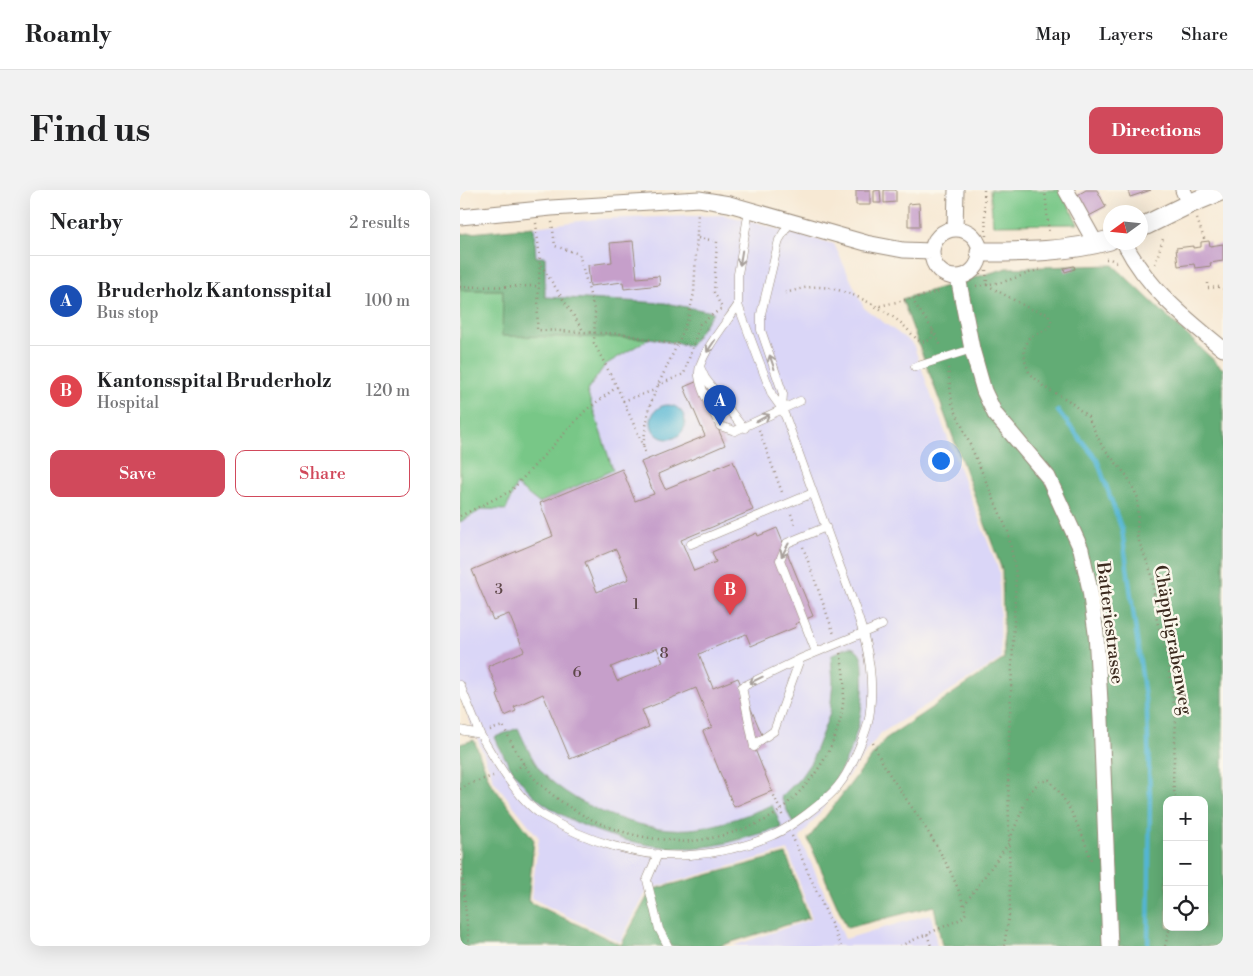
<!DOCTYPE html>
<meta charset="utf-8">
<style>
:root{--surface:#fff;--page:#f2f2f2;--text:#202124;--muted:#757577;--line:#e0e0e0;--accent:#d1495b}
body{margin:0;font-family:"Libre Bodoni",serif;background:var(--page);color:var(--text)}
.controls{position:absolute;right:15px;bottom:15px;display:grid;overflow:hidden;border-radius:10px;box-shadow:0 5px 20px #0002}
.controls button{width:45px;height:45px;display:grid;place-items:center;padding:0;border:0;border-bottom:1px solid var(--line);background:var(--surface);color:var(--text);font:25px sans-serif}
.compass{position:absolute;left:643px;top:15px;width:45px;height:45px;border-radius:50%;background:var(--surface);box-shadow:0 5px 20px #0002;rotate:255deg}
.you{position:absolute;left:480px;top:270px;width:18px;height:18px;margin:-12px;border:4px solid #fff;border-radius:50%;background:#1a73e8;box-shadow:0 0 0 8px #1a73e833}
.badge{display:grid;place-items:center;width:32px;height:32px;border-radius:50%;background:var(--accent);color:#fff;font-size:16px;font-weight:700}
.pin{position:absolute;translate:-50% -41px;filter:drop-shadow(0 1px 2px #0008)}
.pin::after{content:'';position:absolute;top:26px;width:18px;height:15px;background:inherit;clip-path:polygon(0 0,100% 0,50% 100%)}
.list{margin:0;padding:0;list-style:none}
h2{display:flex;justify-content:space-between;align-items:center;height:65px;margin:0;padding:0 20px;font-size:21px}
h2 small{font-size:16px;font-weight:400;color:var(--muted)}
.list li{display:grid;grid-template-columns:32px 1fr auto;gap:15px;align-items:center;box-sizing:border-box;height:90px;padding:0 20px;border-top:1px solid var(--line)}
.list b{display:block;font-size:19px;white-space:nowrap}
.list p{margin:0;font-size:16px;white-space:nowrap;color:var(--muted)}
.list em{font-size:16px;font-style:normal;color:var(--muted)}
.actions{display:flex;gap:10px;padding:15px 20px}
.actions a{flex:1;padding:11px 0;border:1px solid var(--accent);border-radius:10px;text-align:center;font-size:18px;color:var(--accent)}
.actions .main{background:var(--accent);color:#fff}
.icon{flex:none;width:28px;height:28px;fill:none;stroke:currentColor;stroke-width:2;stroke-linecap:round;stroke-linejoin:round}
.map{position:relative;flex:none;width:763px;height:756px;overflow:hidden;border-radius:10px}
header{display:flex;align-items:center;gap:30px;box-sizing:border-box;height:70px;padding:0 25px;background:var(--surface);border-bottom:1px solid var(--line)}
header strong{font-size:24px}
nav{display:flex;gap:28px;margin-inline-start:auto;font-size:18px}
.intro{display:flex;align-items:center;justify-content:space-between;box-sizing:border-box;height:120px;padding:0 30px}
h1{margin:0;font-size:35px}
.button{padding:12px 22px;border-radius:10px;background:var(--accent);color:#fff;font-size:18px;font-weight:700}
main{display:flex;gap:30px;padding:0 30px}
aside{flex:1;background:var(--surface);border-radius:10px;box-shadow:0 5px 20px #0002}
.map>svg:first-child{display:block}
.built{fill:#dad6f7}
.green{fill:#78c787;stroke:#5a7852}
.forest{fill:#62ac74;stroke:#4e6b49;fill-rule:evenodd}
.water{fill:#54b6d3;stroke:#487078}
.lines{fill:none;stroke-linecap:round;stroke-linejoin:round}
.stream{stroke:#54b6d3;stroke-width:4.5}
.building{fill:#c69fca;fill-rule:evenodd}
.service-casing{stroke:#998a79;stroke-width:9}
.minor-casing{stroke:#998a79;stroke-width:17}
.tertiary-casing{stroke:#998a79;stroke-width:21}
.path{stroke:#998a79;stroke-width:2.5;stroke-dasharray:1 4;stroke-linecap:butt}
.service{stroke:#fff;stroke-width:8}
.minor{stroke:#fff;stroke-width:15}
.tertiary{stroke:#fff;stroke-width:19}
.oneway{stroke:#a79f9a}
.labels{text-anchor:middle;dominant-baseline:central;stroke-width:5;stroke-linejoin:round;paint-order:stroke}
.number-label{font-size:15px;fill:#5e4749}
.street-label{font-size:18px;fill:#3b2a1e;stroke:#fbf7ec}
</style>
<header>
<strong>Roamly</strong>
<nav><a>Map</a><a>Layers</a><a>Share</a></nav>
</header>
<div class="intro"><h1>Find us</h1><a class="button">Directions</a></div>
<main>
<aside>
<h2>Nearby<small>2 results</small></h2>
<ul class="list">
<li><span class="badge" style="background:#1a4fb4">A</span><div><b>Bruderholz Kantonsspital</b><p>Bus stop</p></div><em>100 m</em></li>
<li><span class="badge" style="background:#e0444e">B</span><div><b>Kantonsspital Bruderholz</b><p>Hospital</p></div><em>120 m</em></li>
</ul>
<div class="actions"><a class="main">Save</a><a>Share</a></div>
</aside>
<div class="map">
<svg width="763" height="756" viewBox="0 0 763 756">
<rect width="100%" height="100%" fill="#fbf7ec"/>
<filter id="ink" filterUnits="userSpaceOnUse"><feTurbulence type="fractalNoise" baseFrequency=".02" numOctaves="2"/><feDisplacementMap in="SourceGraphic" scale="10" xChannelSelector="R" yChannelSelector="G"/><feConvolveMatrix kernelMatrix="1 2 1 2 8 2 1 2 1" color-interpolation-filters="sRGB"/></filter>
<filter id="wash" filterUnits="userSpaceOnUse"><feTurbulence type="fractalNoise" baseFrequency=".0096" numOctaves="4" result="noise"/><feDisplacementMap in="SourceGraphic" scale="20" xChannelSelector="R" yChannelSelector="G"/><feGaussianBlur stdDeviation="1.12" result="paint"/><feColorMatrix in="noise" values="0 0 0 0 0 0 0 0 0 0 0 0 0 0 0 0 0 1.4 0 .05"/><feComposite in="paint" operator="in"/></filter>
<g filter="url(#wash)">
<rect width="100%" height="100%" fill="#f7e9d4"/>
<!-- built -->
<path class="built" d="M265,25l109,29 30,64 49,36 18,51 68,176 2,88 -120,74 -81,105 45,101 86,-25 6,32h-204l79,-27 -24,-69 -140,39 -28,53 -89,-44 8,-60 -45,-57 -34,-86v-458l135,-18z"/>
<!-- green -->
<path class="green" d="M530,0h71l17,34 -85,1z
M0,100h43v46l147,2 -45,27 -18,26 26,79 -74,33 -23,-18 -10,25 -23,-1 -23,13z"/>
<!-- forest -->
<path class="forest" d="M74,37l2,30h9v40l120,6 48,9 -23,34 -40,-8 -148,-2 1,-46h-43v-56z
M653,75l110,104v577h-281l-8,-40 -87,22 -39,-89 77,-100 119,-80 -2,-89 -100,-271 105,-31zM707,610h37v127h-37z
M390,457c12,2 13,14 13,24 3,48 -13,94 -44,131 -7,8 -17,15 -26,22l-12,-27 19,-19 11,-16 19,-49 3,-32 -2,-25 12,-7z
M58,538c7,15 14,32 24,44 35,37 107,64 157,56 26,-4 50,-14 73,-23l10,23c-26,6 -52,16 -78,19 -53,6 -124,-15 -166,-48 -19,-16 -34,-40 -43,-62z
M14,550l16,42 44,58 -6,61 93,44 30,-55 135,-36 23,64 -90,28h-259v-202z"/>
<!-- water -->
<path class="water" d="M191 232a17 17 0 1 1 34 0a17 17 0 1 1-34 0Z"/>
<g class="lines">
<!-- stream -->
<path class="stream" d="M598,221l39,49 25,70 25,182 3,84 -2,150"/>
</g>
<g id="blocks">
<!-- building -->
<path class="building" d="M396,0h14v15h-14z
M420,0l1,13h-7v-12z
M424,0h12v12l-12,1z
M626,0h11l9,17 -21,11 -11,-21z
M668,0h23l-21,7z
M459,13l1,23h-12v-22z
M173,51l4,37 22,-2 1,9 -36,4 -1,-7 -33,4 -2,-21 24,-3 -2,-19z
M749,51l1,5 13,-2v17l-13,2 1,3 -16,2 -1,-4 -16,2 -2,-18 17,-2v2l8,-1v-5z
M614,76l1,3 -10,3 -1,-4z
M238,191l27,64 -67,29 7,15 68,-28 20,49 -72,30 13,31 22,-9 -4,-10 45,-19 1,3 19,-8 36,88 -18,8 1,3 -45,19 -5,-12 -47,20 14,34 25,-10 27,64 -11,5 18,44 -38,16 -31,-76 9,-4 -16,-39 -54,22 7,17 -79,32 -27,-65 -29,13 2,4 -11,5 -8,-21 2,-1 -11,-28 36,-15 -15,-37 -16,6 -21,-50 81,-34 -13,-33 82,-34 13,32 19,-7 -13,-32 64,-26 -21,-49zM156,359l13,30 -32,13 -12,-30zM197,458l6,14 -46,19 -6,-14z"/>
</g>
</g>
<g filter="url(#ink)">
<use href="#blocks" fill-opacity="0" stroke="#998a79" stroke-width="1"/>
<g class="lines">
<defs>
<path id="service" d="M278,115c-10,16 -42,53 -39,71 2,17 14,35 21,50l15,5 65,-30
M240,177l5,11 35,46 5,4
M455,177l57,-18
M322,219l1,-15 -22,-64v-16l18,-74 11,-18
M231,354l122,-51
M356,462l-36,-92 7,-17 39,-16
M0,495l20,49
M0,540l20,4c14,24 38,66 62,81 42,25 98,44 148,40 27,-2 58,-9 83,-20 17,-7 54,-35 65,-49 9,-11 15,-24 20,-36 6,-13 11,-25 12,-39 7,-57 -16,-106 -35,-158 -16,-45 -33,-90 -49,-135l-4,-9 -10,-14 -34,-90v-31l11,-64
M294,557l-12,-60 58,-28 82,-34
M294,557l4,-5 16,-11 26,-72
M198,664l-11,26 12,49 9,17"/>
<path id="minor" d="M606,0l30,54
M723,0l6,14
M0,27l91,-9 148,-9 30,5 137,39 37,7 29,1
M472 63a24 24 0 1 1 48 0a24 24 0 1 1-48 0Z
M495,39l1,-39
M664,52c22,45 61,76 99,107
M498,87l14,72 12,42 11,23 53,63 33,72 9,41 6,43 5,86 9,227"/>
<path id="tertiary" d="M680,38l49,-24 34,-14
M520,62c44,0 88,0 130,-12"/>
</defs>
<!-- service casing -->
<use href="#service" class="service-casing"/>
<!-- minor casing -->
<use href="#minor" class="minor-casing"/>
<!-- tertiary casing -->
<use href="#tertiary" class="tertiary-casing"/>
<!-- path -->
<path class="path" d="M524,0l2,46
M585,0l4,44
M737,29l8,22
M92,32l3,24 24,8 16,59 -1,30 23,44 26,58 3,11
M76,33l4,37 -3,70 88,4 52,11 11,-26 6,-26 4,-81
M646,69h4l9,4
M695,74l9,-28
M81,75l43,67
M526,80l1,15 43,24 18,5 3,7 -2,7 -20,10 -5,11 1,12 4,11 15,15 24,13 20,17 14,29 25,30 11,22 -1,38 15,39 5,46 10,36 9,63 -3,59 2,21
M748,93v5l11,-1 4,2
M516,96l27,-4 38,-13
M0,97l79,-1
M325,103c12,-3 22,-7 35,-6 26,1 61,20 81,36 7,6 12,14 20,19l10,-2 2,-10 -18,-26 -1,-6 25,-6
M415,117l39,-9
M473,140l8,16
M488,178l4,35 56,129 8,42 -8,187 2,148 -6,37
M198,195l26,-11 16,-50 22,-16 -8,-16 3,-51 -19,-3
M163,211l32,-11
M299,240l24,65
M183,255l6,-37 9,-23 19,-40
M331,324l5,14
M0,326l51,-25 75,-81 31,-23
M343,357l31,87
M30,540l13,-4c9,17 18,37 31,52 35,36 84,59 135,62 7,1 15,2 22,1 24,-2 58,-12 80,-24 7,-4 14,-11 20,-17 42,-38 62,-91 49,-147
M413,553c12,28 30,51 47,76 19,30 37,60 46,94l-5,6 -34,15 4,12
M55,580l9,-6
M0,599l6,-4 27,-9
M312,601l11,26
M332,646l49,110
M0,660l9,96
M504,715l44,-61 21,-51 10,-11 10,-2c19,19 34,55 42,80
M440,756l27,-12
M705,756l5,-19"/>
<!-- service -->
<use href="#service" class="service"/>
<!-- minor -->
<use href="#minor" class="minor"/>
<!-- tertiary -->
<use href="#tertiary" class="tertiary"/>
</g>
<!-- one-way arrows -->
<defs><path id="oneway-shaft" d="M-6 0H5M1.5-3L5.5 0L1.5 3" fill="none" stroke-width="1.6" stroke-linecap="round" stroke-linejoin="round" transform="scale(1.25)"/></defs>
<g class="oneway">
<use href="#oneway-shaft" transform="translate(281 68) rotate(99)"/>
<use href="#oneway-shaft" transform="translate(251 156) rotate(124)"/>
<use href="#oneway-shaft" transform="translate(312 172) rotate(-109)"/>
<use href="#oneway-shaft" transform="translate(303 228) rotate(-29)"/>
<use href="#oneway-shaft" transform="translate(325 360) rotate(119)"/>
<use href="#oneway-shaft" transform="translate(296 490) rotate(154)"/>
</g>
</g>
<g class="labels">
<!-- number labels -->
<g class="number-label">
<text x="39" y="399">3</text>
<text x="176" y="414">1</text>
<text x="204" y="463">8</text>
<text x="117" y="482">6</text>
</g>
<!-- street labels -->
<g class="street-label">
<text transform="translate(650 433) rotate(83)">Batteriestrasse</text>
<text transform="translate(713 450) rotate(80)">Chäppligrabenweg</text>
</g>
</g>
</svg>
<div class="controls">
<button>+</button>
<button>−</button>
<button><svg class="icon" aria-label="locate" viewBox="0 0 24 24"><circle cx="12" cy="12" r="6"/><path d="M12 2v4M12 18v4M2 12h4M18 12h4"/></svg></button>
</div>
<svg class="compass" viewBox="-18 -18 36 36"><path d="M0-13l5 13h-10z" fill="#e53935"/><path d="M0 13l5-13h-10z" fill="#757577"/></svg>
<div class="you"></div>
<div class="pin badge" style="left:260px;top:236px;background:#1a4fb4">A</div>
<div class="pin badge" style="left:270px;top:425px;background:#e0444e">B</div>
</div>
</main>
